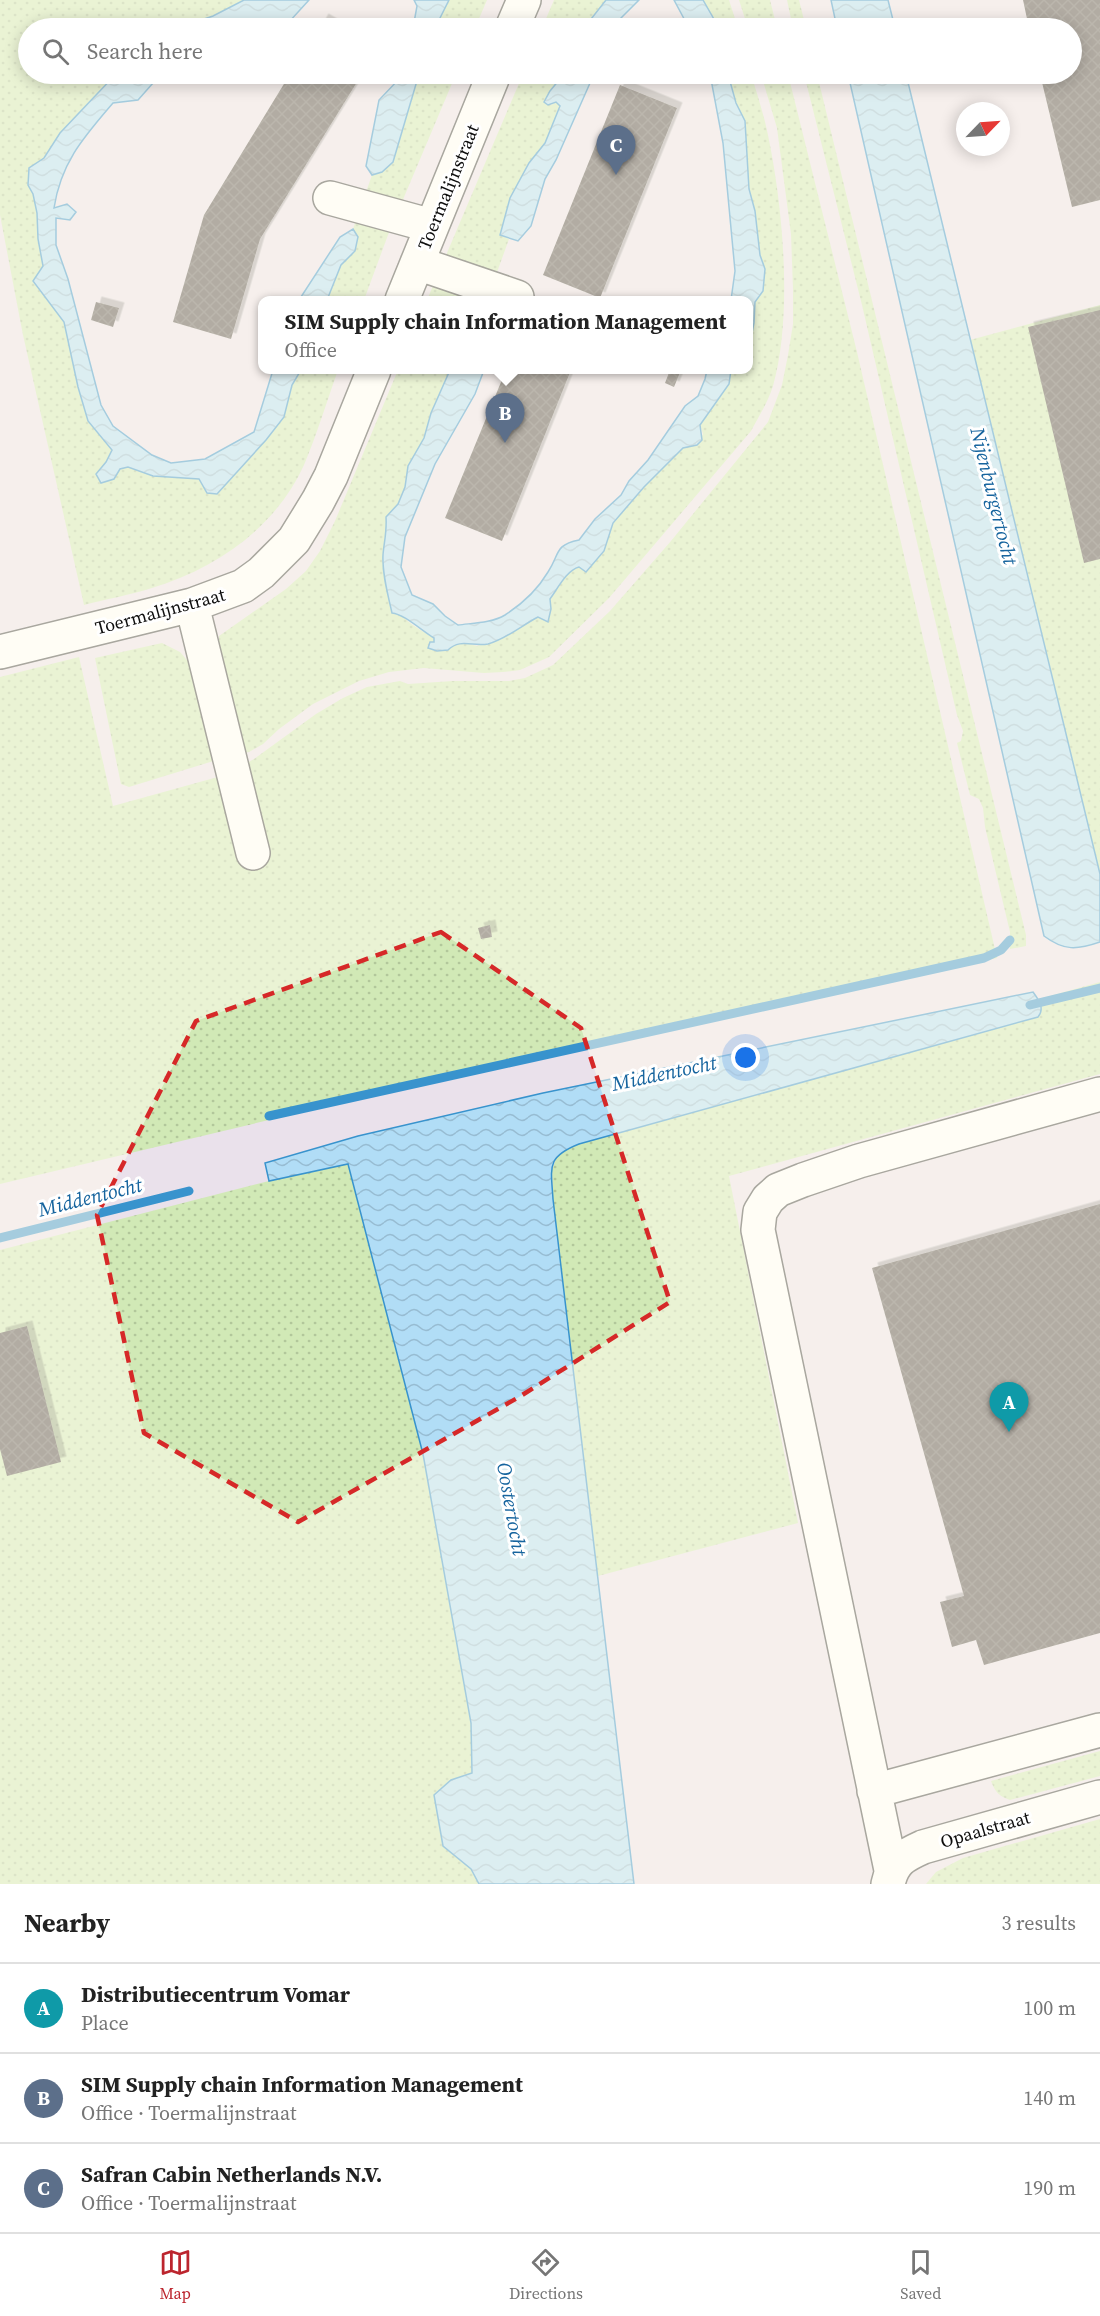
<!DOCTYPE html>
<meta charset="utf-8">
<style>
:root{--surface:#fff;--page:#f6f6f6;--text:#222;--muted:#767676;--line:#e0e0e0;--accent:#bc252e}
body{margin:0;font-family:"Source Serif 4",serif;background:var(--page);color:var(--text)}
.compass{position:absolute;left:956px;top:102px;width:54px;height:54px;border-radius:50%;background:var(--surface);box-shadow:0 3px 15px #0003;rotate:65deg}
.you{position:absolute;left:746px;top:1058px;width:21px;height:21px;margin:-15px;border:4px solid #fff;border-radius:50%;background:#1a73e8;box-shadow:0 0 0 9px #1a73e833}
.badge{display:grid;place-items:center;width:39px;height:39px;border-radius:50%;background:var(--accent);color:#fff;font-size:20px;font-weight:700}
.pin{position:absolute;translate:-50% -50px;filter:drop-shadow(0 2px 3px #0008)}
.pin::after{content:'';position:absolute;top:32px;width:21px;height:18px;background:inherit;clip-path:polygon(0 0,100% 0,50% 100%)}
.popup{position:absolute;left:258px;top:296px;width:495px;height:78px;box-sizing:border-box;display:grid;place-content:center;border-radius:12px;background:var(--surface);filter:drop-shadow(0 2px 4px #0005);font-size:20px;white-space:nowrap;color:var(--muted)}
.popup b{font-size:22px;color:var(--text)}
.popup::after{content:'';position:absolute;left:50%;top:100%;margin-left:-12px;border:12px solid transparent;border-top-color:var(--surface)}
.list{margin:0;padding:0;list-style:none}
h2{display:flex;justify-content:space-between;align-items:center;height:78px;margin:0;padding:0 24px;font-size:26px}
h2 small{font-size:20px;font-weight:400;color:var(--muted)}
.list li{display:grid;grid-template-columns:39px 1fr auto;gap:18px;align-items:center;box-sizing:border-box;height:90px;padding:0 24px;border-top:2px solid var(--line)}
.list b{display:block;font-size:22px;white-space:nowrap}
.list p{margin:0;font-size:20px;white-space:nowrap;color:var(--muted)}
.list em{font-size:20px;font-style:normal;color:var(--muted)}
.icon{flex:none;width:33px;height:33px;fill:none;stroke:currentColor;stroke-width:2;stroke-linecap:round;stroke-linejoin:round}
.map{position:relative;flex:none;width:1100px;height:1884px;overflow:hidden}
.search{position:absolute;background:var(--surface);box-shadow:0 3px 15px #0003;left:18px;right:18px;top:18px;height:66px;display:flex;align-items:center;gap:15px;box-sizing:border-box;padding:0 21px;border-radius:33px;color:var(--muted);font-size:22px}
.sheet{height:348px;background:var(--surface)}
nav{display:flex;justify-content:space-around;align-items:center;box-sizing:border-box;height:84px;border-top:2px solid var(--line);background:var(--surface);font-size:16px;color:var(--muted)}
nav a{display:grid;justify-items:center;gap:3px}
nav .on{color:var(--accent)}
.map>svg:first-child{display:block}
.industrial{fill:#eae1eb;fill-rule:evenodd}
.grass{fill:url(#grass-dots)}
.water{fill:url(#water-waves);stroke:#3893cd;stroke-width:1.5}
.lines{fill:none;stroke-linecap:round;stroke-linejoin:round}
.stream{stroke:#3893cd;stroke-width:9}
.building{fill:url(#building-cross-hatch);filter:url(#shadow)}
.minor-casing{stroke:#404040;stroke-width:36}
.minor{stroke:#fff;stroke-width:33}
.marked{fill:none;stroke:#d62828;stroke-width:4.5;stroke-dasharray:12 8;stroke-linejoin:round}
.labels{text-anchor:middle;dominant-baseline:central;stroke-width:6;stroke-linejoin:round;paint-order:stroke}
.street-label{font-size:18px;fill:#0d0d0d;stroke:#fff}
.water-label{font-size:20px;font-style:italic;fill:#16649e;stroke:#fff}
</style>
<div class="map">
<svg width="1100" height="1884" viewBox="0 0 1100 1884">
<defs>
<pattern id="grass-dots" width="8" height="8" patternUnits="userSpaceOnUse" patternTransform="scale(1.5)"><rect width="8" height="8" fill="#d1e9b6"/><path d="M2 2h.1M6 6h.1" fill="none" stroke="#b2c79b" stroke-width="1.8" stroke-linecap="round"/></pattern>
<pattern id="water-waves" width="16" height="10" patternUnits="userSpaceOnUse" patternTransform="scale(1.5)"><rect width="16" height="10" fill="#b1ddf6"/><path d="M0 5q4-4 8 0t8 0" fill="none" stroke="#97bcd2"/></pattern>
<pattern id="building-cross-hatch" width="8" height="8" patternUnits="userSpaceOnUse" patternTransform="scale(1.5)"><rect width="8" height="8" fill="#554e49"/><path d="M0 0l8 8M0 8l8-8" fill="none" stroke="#68635f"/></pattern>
<filter id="shadow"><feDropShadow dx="5.5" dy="-5.5" stdDeviation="0" flood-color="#0004"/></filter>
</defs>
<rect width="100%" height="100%" fill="#fffbec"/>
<!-- industrial -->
<path class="industrial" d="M0,0h1100v1884h-1100zM28,28h1044v46h-1044zM965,111h36v36h-36zM262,300h486v70h-486z"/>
<!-- grass -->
<path class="grass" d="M0,0h244l-31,16 -36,12h-149v46h88l-55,59 -17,25 -15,10 -1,17 5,9 4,19 1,26 5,27 -10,16 31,40 14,65 10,34 24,29 -6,12 -10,12 18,4 6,-9 8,-2 25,9 46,3 8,14 77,-76 8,-32 9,-15h37c-11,31 -21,64 -34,95 -29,63 -87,103 -152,123 -22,7 -45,11 -68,17l-61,-270 -23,-120z
M449,0h38l-12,28h-40z
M554,0h52l-22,28h-42z
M703,0h26l9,28h-19z
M739,0h31l7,28h-29z
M787,0h12l7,28h-13z
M419,74h37l-68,161 -24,65h-37l14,-35 14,-15 3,-13 -5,-8 19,-54 10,-3 11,-10z
M523,74h41l-14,17 1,14 5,-3 4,4 -15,37 -16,20 -19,35 -10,37 9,4 -22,61h-60z
M728,74h23c6,20 13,41 17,61 15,72 25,180 5,251 -5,16 -14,30 -22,45l-142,167 -60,59 -29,13 -17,2 -19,1 -60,-5 -35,4 -30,9 -46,23 -34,25 -16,15 -14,8 -10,2 -20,-100v-18l67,-47 20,-18 14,-20 15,-30 63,-151h52l-19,43 -7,25 -16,28 -3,21 -7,17 -12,13c1,15 -2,23 -3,37 -1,20 6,43 17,59 8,11 23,18 34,25v4l19,3 10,-3 14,4 61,-29 10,4 3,-12 -1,-10c8,-11 17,-29 29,-32l7,5 18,-21 9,-28 31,-36 39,-39 14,-3 6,-11 -3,-9 29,-41 2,-14h17v-29l3,-3 3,-15 1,-21 8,-11 2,-22 -5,-14 -5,-44 -6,-22 -4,-68 -9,-18z
M761,74h27l69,278 140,606 -690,153 -307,73v-507l79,-20 34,149 112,-31 29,-16 62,-45 27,-16 24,-11 33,-6 8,3 45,-3h56l16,-3 28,-13 57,-54 61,-70 97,-119 14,-37 6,-30 5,-31v-35l-2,-55 -14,-106z
M804,74h13l209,861v11l-16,3v-17l-25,-105 -2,-19 -4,-9 -9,-4 -13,-52 4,-2 2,-10 -6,-16 -95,-410z
M1100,305v569l-130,-534z
M162,643l18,9 19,22 21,85 -91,28 -8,-3 -26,-126z
M1100,982v92l-371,102 69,347 -200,53 -45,-377 -1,-29 6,-17 21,-9 458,-127c5,-6 4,-11 2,-18z
M348,1163l75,291 48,269 1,50 -21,7 -8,66 28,23 8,15h-479v-634l269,-69z
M1100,1751v25l-90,24c-11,-4 -15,-8 -19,-19z
M1100,1819v65h-174l10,-12 27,-14z"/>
<!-- water -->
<path class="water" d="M244,0h65l-20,22 -31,-1 -20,7h-61l36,-12z
M414,0h35l-14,28h-22l4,-22z
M606,0h33l-28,28h-27z
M674,0h29l16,28h-30z
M831,0h57l7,28h-58z
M116,74h45l-23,26 -25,3c-29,34 -52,59 -59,105l13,-4 9,8 -6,8 -14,-2v27l12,34 33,126 12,21 39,29 19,8 34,-4 49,-27 19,-62h28l-9,15 -8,32 -18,23 -49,54 -10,-1 -8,-14 -46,-3 -25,-9 -8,2 -6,10 -13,4 -5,-9 10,-12 6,-12 -24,-29 -10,-34 -14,-65 -31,-41 10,-15 -5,-27 -1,-26 -4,-19 -5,-9 1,-17 15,-10 16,-25z
M401,74h18l-26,88 -11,10 -10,3 -6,-9 13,-66 21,-22z
M564,74h30l-38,86 -11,19 -14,47 -13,15 -18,-6 10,-37 19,-35 16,-20 15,-37 -4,-4 -8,3 -4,-3 6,-11z
M710,74h18l8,29 9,18 4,68 6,22 5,44 5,14 -2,22 -8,11 -1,21 -3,15 -3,3v-41h-17l4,-29 -12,-128z
M848,74h58l194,800v68c-23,8 -36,9 -56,-6z
M353,229l5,8 -3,14 -14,14 -14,35h-28l41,-63z
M450,370h34l-9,24 -40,70 -30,73 -4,30 11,28 21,9 12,12 13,9c15,-2 34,-2 47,-10 17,-11 33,-26 43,-43 12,-18 6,-27 31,-32l16,-21 26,-24 8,-14 19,-21 37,-54 13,-10 7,-17 2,-9h24l-2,14 -29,41 2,15 -5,5 -14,3 -39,39 -31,36 -9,28 -18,21 -7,-5c-12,3 -21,21 -29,32l1,10 -3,13 -10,-5c-17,9 -32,22 -50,27 -15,3 -28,-6 -40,6l-11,1 -9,-3 2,-6h4v-4c-12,-7 -30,-24 -42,-25 -4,-18 -10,-39 -9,-58 1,-13 4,-23 3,-38l12,-13 7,-17 3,-21 16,-28 7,-25z
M1033,992c6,8 12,17 5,25l-459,127c-33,13 -28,23 -26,55l81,685h-155l-8,-15 -28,-23 -9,-51 17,-15 21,-7 -1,-50 -48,-269 -75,-290 -79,17 -4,-18 93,-27 185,-43z"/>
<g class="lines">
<!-- stream -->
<path class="stream" d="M1030,1005l70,-17
M269,1116l715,-158 17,-8 9,-10
M0,1238l189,-47"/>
</g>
<!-- building -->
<path class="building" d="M1023,0h77v200l-28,7 -32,-133h32v-46h-43z
M323,19l16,9h-21z
M290,74h72l-102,165 -29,100 -58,-17 31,-107z
M620,85l57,23 -77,190 -57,-23z
M96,302l23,6 -6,19 -22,-7z
M1100,310v249l-16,4 -56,-236z
M506,370h65l-69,171 -57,-23z
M670,370h11l-7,17 -9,-4z
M490,925l2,12 -11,2 -3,-11z
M1100,1204v429l-116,32 -8,-25 -24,7 -12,-45 24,-6 -92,-328z
M27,1326l34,136 -54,14 -7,-27v-116z"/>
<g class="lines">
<defs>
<path id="minor" d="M512,28l12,-28
M330,198l102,28
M417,263l100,34
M402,300l92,-226
M192,605l61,248
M0,652l192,-47 51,-19 18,-13 33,-33 24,-39 13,-25 43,-106
M874,1791l226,-61
M891,1870l-133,-640 2,-18 8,-13 10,-9 25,-10 56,-19 241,-67
M888,1884c5,-23 15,-28 35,-37l177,-50"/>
</defs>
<!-- minor casing -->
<use href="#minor" class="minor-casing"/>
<!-- minor -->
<use href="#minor" class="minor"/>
</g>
<!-- marked area -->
<path d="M0 0H1100V1884H0ZM441,932l140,96 89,274 -151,95 -221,125 -154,-89 -47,-218 99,-194z" fill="#fffbec" fill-opacity=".55" fill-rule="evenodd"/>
<path class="marked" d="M441,932l140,96 89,274 -151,95 -221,125 -154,-89 -47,-218 99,-194z"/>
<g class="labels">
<!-- street labels -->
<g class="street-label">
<text transform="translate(448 187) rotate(-68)">Toermalijnstraat</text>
<text transform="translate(160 611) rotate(-15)">Toermalijnstraat</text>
<text transform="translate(985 1829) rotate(-16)">Opaalstraat</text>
</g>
<!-- water labels -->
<g class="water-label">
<text transform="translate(994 496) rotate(76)">Nijenburgertocht</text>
<text transform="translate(664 1073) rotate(-12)">Middentocht</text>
<text transform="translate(90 1197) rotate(-14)">Middentocht</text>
<text transform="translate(512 1509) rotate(80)">Oostertocht</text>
</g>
</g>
</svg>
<svg class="compass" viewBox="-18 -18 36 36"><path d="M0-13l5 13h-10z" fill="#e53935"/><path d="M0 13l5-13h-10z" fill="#767676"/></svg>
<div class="you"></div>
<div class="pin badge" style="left:1009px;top:1432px;background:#0f9aa8">A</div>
<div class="pin badge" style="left:505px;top:443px;background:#5c6f8a">B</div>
<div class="popup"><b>SIM Supply chain Information Management</b>Office</div>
<div class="pin badge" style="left:616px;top:175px;background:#5c6f8a">C</div>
<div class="search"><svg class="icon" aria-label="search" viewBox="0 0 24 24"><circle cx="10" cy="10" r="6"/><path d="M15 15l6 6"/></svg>Search here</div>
</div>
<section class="sheet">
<h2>Nearby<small>3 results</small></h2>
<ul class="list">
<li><span class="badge" style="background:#0f9aa8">A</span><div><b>Distributiecentrum Vomar</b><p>Place</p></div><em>100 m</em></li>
<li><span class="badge" style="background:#5c6f8a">B</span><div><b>SIM Supply chain Information Management</b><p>Office · Toermalijnstraat</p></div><em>140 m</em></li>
<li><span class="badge" style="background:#5c6f8a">C</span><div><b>Safran Cabin Netherlands N.V.</b><p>Office · Toermalijnstraat</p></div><em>190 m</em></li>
</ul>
</section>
<nav>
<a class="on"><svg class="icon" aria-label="map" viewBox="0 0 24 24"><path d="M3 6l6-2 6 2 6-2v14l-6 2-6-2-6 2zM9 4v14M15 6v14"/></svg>Map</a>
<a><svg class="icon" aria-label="directions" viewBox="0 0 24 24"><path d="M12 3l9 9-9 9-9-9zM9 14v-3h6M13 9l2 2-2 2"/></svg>Directions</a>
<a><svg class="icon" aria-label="saved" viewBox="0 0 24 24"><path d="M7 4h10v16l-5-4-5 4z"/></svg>Saved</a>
</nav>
